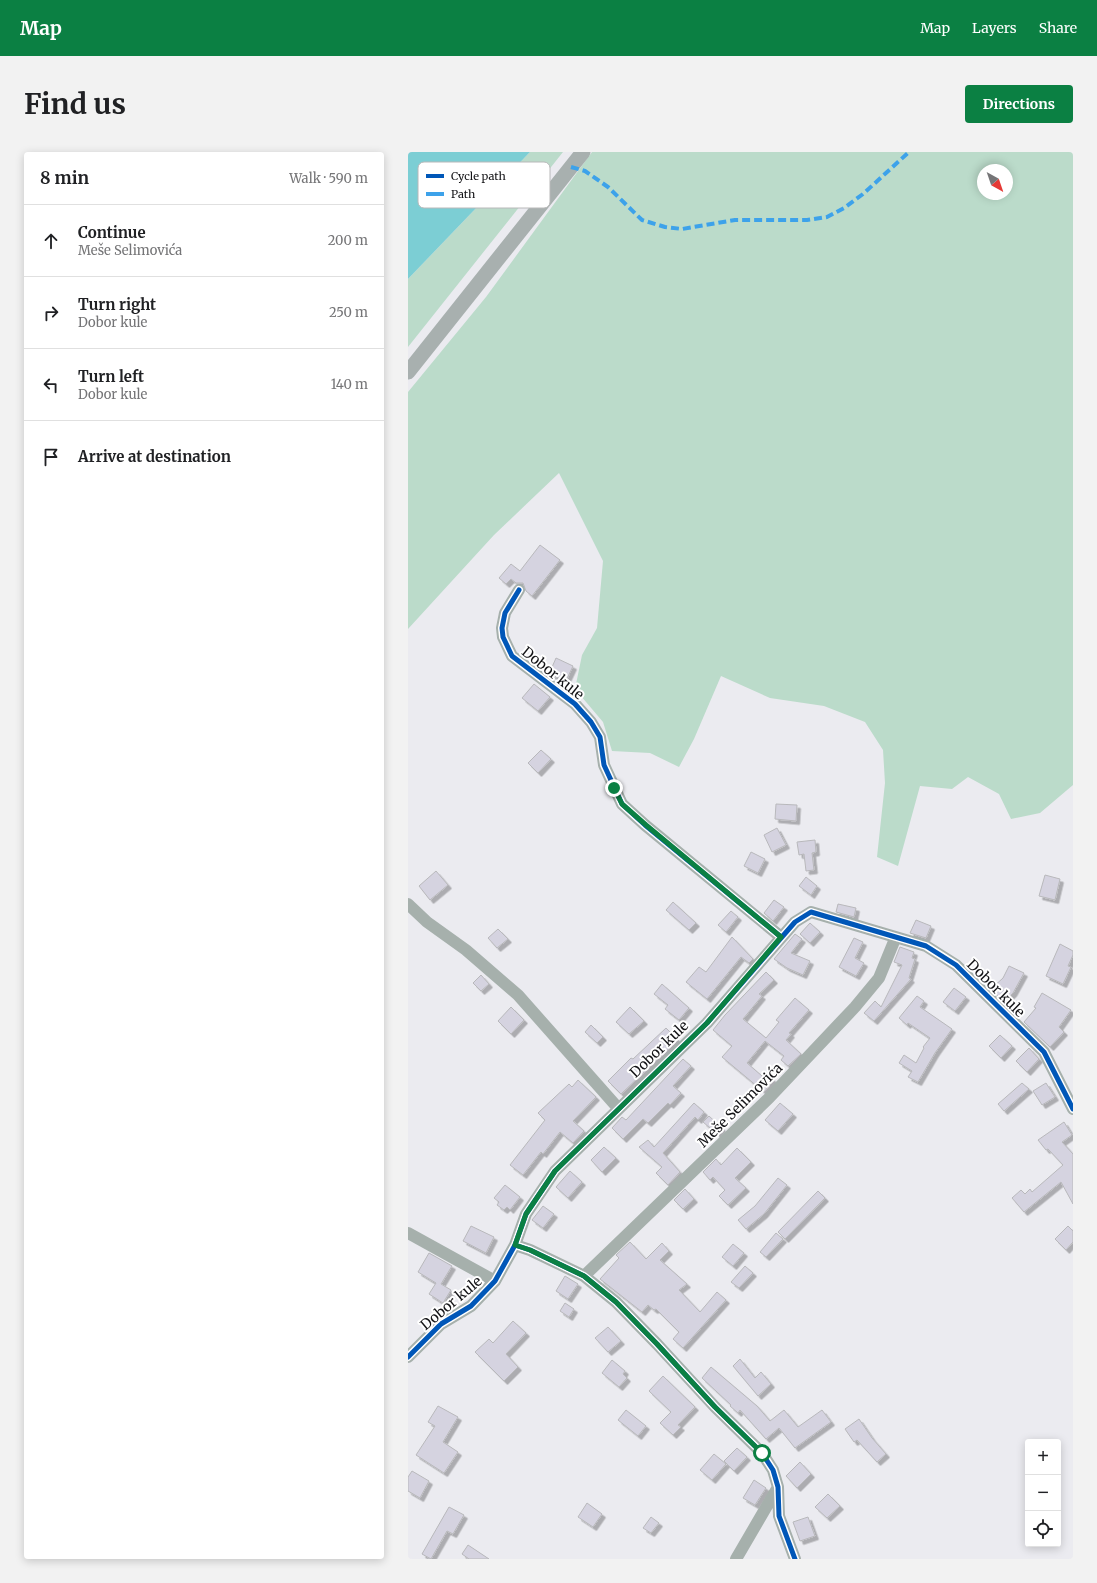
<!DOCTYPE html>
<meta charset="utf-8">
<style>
:root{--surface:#fff;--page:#f2f2f2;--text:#202124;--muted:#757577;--line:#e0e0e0;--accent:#0b8043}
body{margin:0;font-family:Merriweather,serif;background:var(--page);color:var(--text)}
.controls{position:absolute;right:12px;bottom:12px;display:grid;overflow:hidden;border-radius:4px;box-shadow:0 2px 10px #0003}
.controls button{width:36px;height:36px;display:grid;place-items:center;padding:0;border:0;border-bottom:1px solid var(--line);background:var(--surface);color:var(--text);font:20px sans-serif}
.compass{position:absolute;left:569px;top:12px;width:36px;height:36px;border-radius:50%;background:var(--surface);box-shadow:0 2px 10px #0003;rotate:140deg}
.stop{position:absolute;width:12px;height:12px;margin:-9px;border:3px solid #0b8043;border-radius:50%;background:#fff}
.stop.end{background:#0b8043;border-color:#fff;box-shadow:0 1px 4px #0008}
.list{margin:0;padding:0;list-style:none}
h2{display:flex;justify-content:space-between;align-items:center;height:52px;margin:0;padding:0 16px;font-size:17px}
h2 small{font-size:13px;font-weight:400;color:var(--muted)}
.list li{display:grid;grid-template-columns:26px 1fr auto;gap:12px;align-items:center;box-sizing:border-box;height:72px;padding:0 16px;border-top:1px solid var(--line)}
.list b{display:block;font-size:15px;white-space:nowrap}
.list p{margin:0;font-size:13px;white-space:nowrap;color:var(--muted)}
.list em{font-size:13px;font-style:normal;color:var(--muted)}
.icon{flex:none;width:22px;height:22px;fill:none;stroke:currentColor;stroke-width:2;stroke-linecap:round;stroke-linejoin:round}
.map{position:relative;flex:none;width:665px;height:1407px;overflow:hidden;border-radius:4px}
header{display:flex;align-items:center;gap:24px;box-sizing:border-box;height:56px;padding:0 20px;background:var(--accent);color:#fff}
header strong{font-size:19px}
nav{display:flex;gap:22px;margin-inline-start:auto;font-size:14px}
.intro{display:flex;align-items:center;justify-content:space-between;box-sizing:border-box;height:96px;padding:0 24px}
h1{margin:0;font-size:28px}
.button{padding:10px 18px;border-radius:4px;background:var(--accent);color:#fff;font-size:14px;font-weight:700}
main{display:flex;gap:24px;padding:0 24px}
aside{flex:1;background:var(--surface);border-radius:4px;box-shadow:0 2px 10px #0003}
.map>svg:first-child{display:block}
.green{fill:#bbdbca;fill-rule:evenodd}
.water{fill:#7cced4}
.building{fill:#d5d3e0;stroke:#b8b8bb;filter:url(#shadow)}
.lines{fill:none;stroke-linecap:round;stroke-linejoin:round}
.minor{stroke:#a6b0ac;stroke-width:12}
.major{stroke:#a8b0af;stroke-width:15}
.quiet{stroke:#3da2ea;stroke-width:4;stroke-dasharray:8 4;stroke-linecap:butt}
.cycleway-casing{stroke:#fff;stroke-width:8}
.cycleway{stroke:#0057b8;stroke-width:5}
.route{stroke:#0b8043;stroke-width:5}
.labels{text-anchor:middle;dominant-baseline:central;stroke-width:4;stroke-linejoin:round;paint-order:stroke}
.street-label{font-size:14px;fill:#131316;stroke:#fff}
.key{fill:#fff;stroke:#b8b8b9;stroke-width:1}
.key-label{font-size:11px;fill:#131316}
</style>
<header>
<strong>Map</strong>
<nav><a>Map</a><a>Layers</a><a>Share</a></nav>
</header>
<div class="intro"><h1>Find us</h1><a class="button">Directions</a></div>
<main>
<aside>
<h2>8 min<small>Walk · 590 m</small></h2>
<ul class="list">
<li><svg class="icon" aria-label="ahead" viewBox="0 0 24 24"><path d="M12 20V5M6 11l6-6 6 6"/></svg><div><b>Continue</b><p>Meše Selimovića</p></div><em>200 m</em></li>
<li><svg class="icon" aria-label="right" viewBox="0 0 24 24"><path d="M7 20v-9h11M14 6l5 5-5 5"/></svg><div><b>Turn right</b><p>Dobor kule</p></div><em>250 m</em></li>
<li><svg class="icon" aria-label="left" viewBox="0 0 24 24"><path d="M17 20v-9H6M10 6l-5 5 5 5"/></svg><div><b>Turn left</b><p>Dobor kule</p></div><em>140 m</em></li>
<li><svg class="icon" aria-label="arrive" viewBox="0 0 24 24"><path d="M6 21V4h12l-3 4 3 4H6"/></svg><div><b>Arrive at destination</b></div></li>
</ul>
</aside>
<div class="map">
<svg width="665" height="1407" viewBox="0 0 665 1407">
<defs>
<filter id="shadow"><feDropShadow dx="3.5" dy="3.5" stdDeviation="0" flood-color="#0004"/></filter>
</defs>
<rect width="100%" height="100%" fill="#ebebf0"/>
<!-- green -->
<path class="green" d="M122,0h33l-155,195v-68z
M184,0h481v633l-33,28 -29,6 -12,-25 -31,-17 -16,12 -32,-3 -22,80 -21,-9 8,-74 -2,-33 -18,-28 -41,-16 -54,-8 -49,-22 -27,63 -15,28 -29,-14 -38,-2 -9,-29 -28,-33 7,-34 15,-27 6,-67 -44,-88 -65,62 -86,94v-237l78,-95zM575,18h24v24h-24z"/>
<!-- water -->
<path class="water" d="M0,0h122l-122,127z"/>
<!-- building -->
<path class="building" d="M132,393l20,15 -28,36 -6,-5 -3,-8h-7l-5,-4 -5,5 -7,-6 12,-14 9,7z
M148,506l17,8 -7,15 -17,-7z
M126,532l16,13 -12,14 -16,-13z
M133,598l10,9 -13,14 -10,-10z
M368,652l21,1 -1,16 -21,-2z
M369,676l9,17 -14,7 -8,-17z
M407,688l1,12 -4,1 2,17 -8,1 -2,-17 -5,1 -2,-13z
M343,700l14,7 -7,14 -14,-7z
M28,719l12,14 -18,15 -11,-14z
M637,723l15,4 -5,21 -16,-4z
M398,725l11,9 -6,9 -12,-9z
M366,748l10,7 -11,14 -9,-8z
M265,750l23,21 -7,7 -23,-20z
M430,752l18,4 -2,9 -18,-5z
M323,759l7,6 -12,15 -8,-7z
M508,768l15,6 -5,12 -16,-5z
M402,771l10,9 -10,11 -10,-9z
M90,777l10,10 -11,9 -9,-10z
M387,782l7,5 -11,14 19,8 -7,14 -16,-7 -13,-9z
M324,785l21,22 -4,4 -8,-6 -34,42 -21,-17 13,-15 7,5z
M446,786l9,4 -8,16 9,5 -8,13 -17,-9z
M652,792l13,7v4l-5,11 3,1 -8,17 -17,-8z
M492,795l14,5 -2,6 3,1 -6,19 2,1 -37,42 -10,-8 11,-12 6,6 21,-42 -8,-3z
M601,814l15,7 -11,20 -9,9 -13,-13 12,-11z
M358,820l8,8 -15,14 3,2 -19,23 23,19 13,-16 -3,-2 19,-22 14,12 -20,23 2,1 -5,6 15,14 -13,12 -7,-6 3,-4 -19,-15 -18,22 15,13 3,-3 9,7 -10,12 -42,-35 10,-11 -19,-16 12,-15z
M73,823l8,9 -8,7 -8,-8z
M254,832l27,24 -10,12 -14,-11 3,-4 -14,-11z
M546,836l12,9 -11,14 -12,-9z
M634,841l29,17 -12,17 5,5 -14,15 -26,-25 12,-14 -2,-1z
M509,844l7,5 -4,6 32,22 -17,24 -17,29 -10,-5 4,-6 -13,-8 5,-8 12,8 8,-15 -1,-1 7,-9 -22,-15 -1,2 -8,-7z
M103,855l13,13 -13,14 -13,-13z
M222,855l14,14 -15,13 -13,-12z
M183,873l12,12 -6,6 -12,-11z
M258,876l12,12 -57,54 -13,-13 23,-23 2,1z
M592,883l12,11 -11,12 -12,-12z
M621,896l10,11 -12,13 -11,-11z
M275,907l8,7 -18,20 8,7 -11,12 -2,-2 -20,20 -5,-4 -20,20 -11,-11 10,-11 4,3z
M170,928l18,17 -23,24 11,10 -11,12 -13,-11 -17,22 -2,-2 -18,23 -13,-10 35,-45 -7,-7 31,-29 3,3z
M614,931l7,6 -25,22 -6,-7z
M638,931l9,14 -13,8 -9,-14z
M286,951l10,9 -6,8 -3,-3 -32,36 17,19 -12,13 -12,-12 6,-6 -23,-20 9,-7 6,7z
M372,951l13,11 -15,17 -13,-11z
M301,964l13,12 -5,6 -14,-12z
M656,970l8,13 -10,7 11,12v50l-12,-22 -37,30 -12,-14 9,-8 4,4 5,-5 2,3 31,-27 -15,-16 -2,1 -8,-10z
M196,995l12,11 -14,14 -11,-12z
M329,996l14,14 -16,16 11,10 -18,17 -9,-9 6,-6 -12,-13 -3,3 -7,-8 13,-13 5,6z
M162,1019l12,11 -14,16 -12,-11z
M370,1026l9,7 -23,29 -18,15 -8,-9 17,-14z
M97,1033l15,12 -10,13 -3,-3 -3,3 -7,-5 2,-3 -5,-4z
M277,1037l9,10 -11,10 -9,-9z
M410,1039l7,7 -40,41 -7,-7z
M135,1054l11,8 -11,14 -11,-8z
M63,1074l23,11 -8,16 -23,-12z
M660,1074l5,5v11l-7,8 -11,-11z
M368,1081l7,6 -17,18 -6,-5z
M222,1090l16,17 16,-16 7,8 -9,9 27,24 -8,6 21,22 17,-20 9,8 -43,48 -10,-9 6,-7 -23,-23 -2,1 -6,-5 -6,7 -42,-33 19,-21 -3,-3z
M325,1092l11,9 -11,13 -11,-9z
M21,1101l23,13 -11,18 10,6 -8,13 -14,-9 7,-11 -18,-11z
M337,1114l8,7 -14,15 -8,-6z
M157,1124l13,8 -10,15 -12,-8z
M157,1151l9,6 -5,8 -9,-6z
M105,1169l13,12 -20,21 12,13 -14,14 -29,-29 14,-13 4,4z
M200,1175l13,14 -13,11 -13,-14z
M332,1207l15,19 6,-6 10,12 -13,12 -25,-30z
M204,1208l13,11 -2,3 4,4 -8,9 -17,-14z
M303,1215l46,39 13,15 14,-11 14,17 24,-17 9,12 -36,26 -16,-20 -13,11 -26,-29 -2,3 -8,-7 1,-1 -29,-27z
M255,1224l32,31 -17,18 3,2 -8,8 -13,-12 11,-11 -22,-21z
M30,1254l20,11 -15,25 15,10 -14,21 -28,-18 19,-29 -7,-4z
M218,1258l20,16 -8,10 -20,-16z
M451,1267l13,19 14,16 -9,8 -20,-22 -3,2 -9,-13z
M329,1296l10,9 -13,14 -10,-10z
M306,1302l12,10 -14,16 -12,-10z
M392,1310l11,12 -14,14 -11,-12z
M4,1319l17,10 -9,17 -12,-7v-14z
M346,1328l12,8 -11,17 -12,-7z
M420,1342l12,12 -13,12 -12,-11z
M179,1351l15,11 -9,13 -15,-10z
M41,1355l15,8 -11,19 -6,-3 -16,28 -9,-5z
M243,1365l8,6 -8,10 -8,-5z
M400,1365l7,19 -15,5 -7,-19z
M60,1393l21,14h-20l-7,-5z"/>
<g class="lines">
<!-- minor -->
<path class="minor" d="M111,438l-14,23 -3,15 1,9 9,19 63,48 16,18 9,15 4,28 18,39 23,21 136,112
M0,752l19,18 39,28 52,45 100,113
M0,1081l87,48
M107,1093l15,5 54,26 32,26 41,42 58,63 47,46 11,17 5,17 1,29 16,43
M176,1124l185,-178 86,-91 24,-29 16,-39
M0,1205l33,-33 30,-18 24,-25 20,-36 11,-31 29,-43 152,-148 88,-101 16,-10 115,34 30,19 88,87 29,57
M328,1407l42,-72"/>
<!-- major -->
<path class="major" d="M0,220l175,-220"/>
<!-- quiet -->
<path class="quiet" d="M163,15l14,4 23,16 34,33 23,7 17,2 53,-9h72l20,-3 17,-9 19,-14 46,-42"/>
<defs>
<path id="cycleway" d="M111,438l-14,23 -3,15 1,9 9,19 63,48 16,18 9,15 4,28 18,39 23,21 136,112
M107,1093l15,5 54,26 32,26 41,42 58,63 47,46 11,17 5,17 1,29 16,43
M0,1205l33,-33 30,-18 24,-25 20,-36 11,-31 29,-43 152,-148 88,-101 16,-10 115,34 30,19 88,87 29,57"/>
</defs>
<!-- cycleway casing -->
<use href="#cycleway" class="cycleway-casing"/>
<!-- cycleway -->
<use href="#cycleway" class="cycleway"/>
</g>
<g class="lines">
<!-- route -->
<path class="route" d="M206,636l8,16 24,21 135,112 -74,86 -152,148 -29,43 -11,31 15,5 54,26 32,26 41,42 58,63 47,46"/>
</g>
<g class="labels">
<!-- street labels -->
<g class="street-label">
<text transform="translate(145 521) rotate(39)">Dobor kule</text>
<text transform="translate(588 836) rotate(45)">Dobor kule</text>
<text transform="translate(251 897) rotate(-44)">Dobor kule</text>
<text transform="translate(332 953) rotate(-45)">Meše Selimovića</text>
<text transform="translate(43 1151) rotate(-40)">Dobor kule</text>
</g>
</g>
<!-- legend -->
<rect x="10" y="10" width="132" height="46" rx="6" class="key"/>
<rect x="18" y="22" width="18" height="4" fill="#0057b8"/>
<rect x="18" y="40" width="18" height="4" fill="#3da2ea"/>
<g class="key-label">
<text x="43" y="28">Cycle path</text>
<text x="43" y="46">Path</text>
</g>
</svg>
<div class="controls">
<button>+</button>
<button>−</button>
<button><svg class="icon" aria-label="locate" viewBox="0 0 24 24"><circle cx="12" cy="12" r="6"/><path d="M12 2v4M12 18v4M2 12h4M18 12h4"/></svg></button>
</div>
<svg class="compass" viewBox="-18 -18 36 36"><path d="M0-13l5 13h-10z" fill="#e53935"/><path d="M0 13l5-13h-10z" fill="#757577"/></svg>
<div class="stop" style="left:354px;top:1301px"></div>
<div class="stop end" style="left:206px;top:636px"></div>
</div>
</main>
